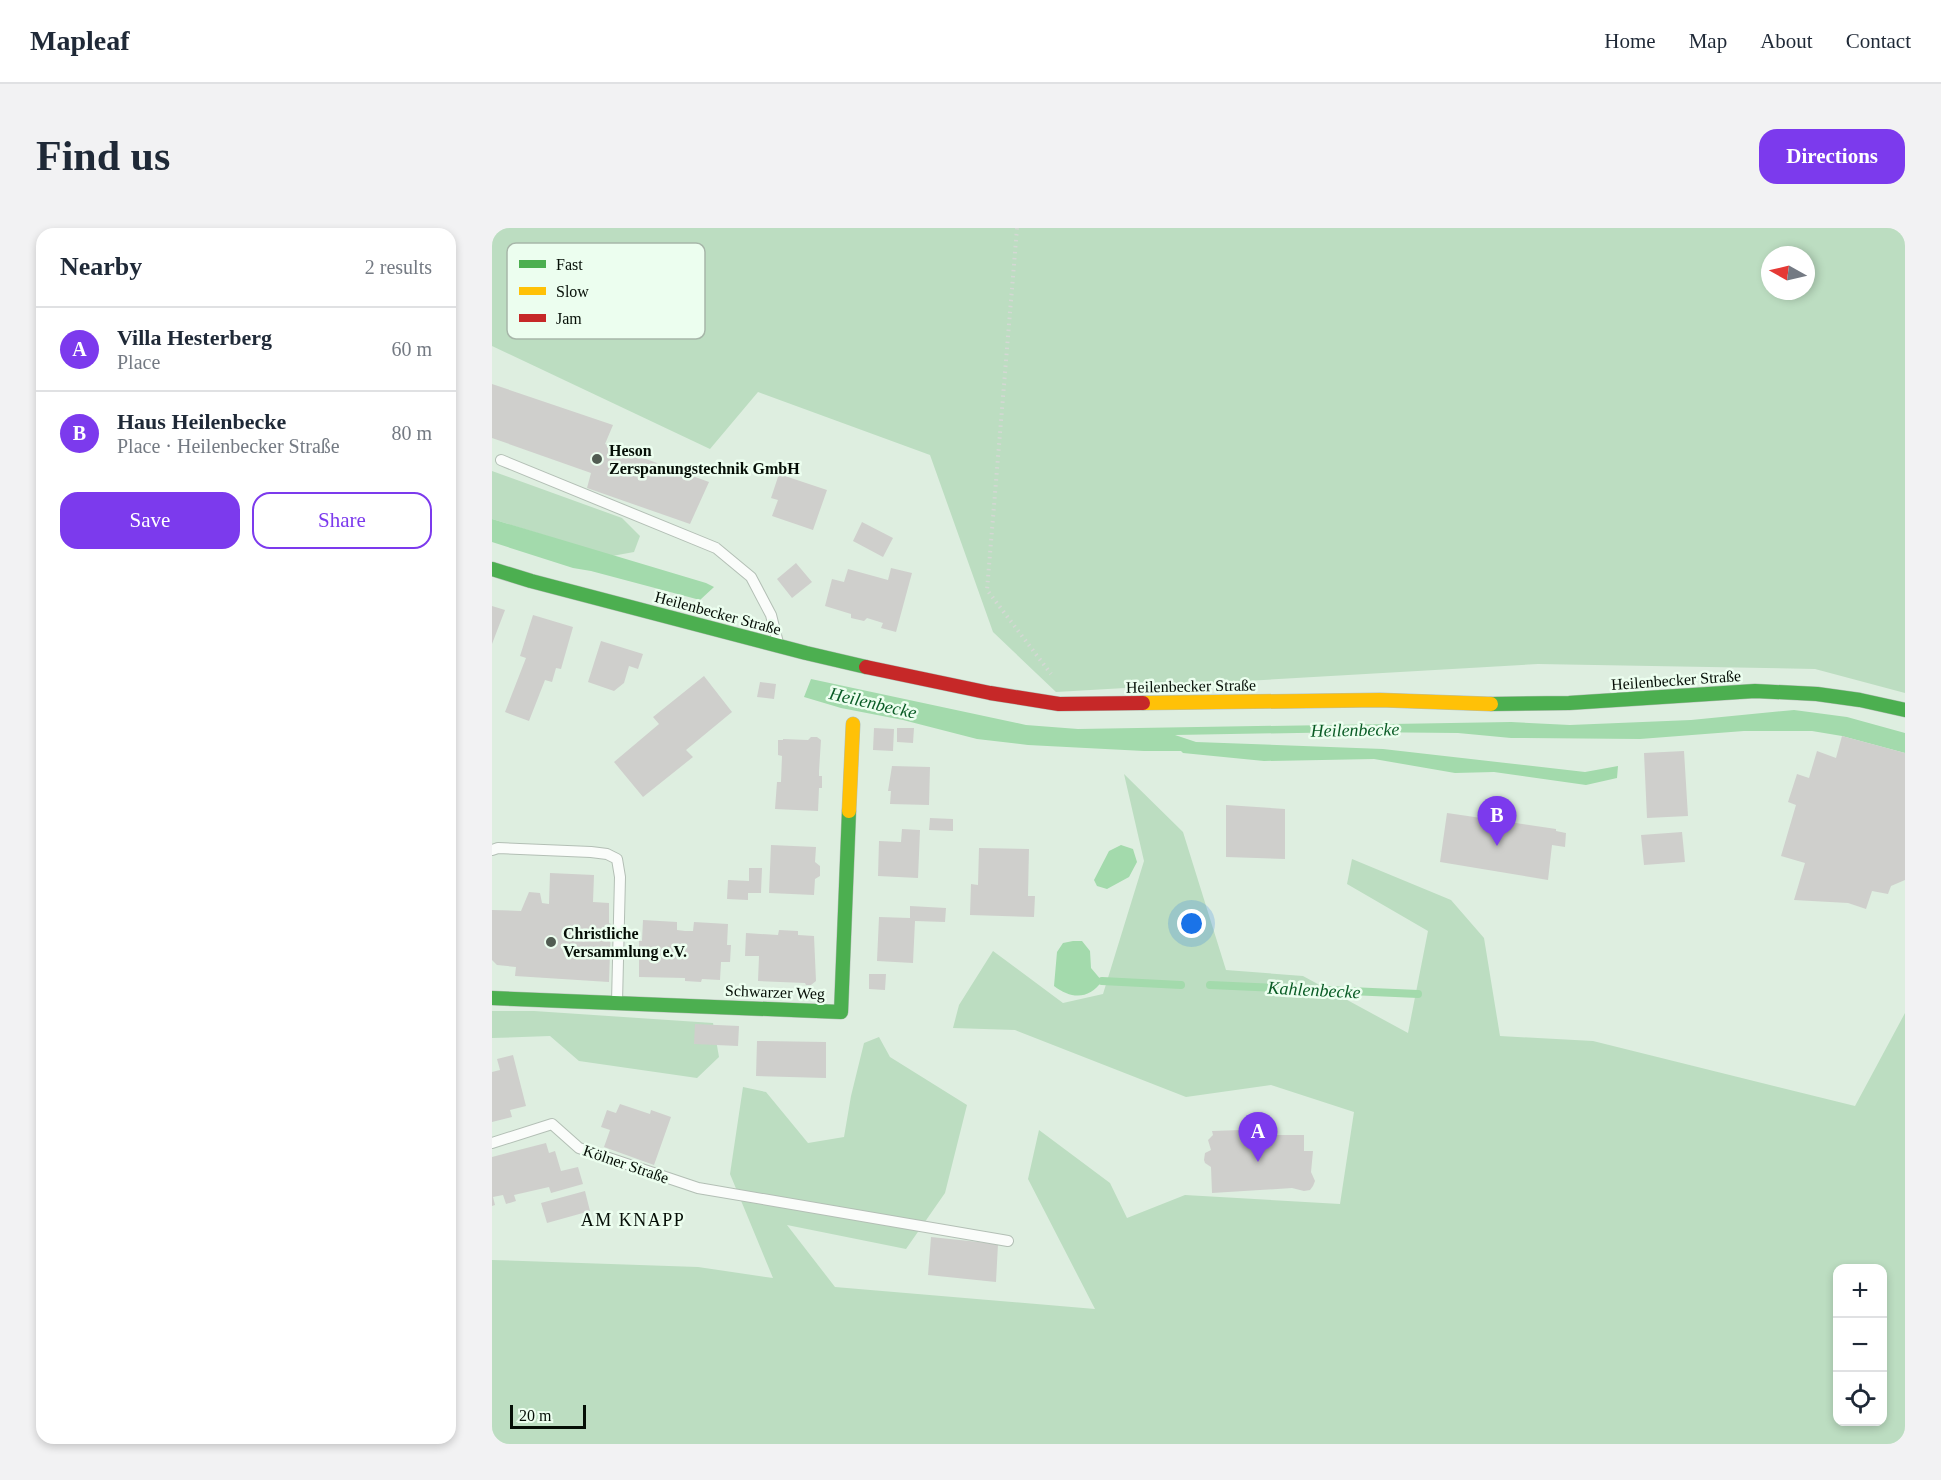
<!DOCTYPE html>
<meta charset="utf-8">
<style>
:root{--surface:#fff;--page:#f2f2f3;--text:#1f2937;--muted:#747a83;--line:#e0e1e3;--accent:#7c3aed}
body{margin:0;font-family:"Times New Roman",serif;background:var(--page);color:var(--text)}
.controls{position:absolute;right:18px;bottom:18px;display:grid;overflow:hidden;border-radius:12px;box-shadow:0 3px 9px #0003}
.controls button{width:54px;height:54px;display:grid;place-items:center;padding:0;border:0;border-bottom:2px solid var(--line);background:var(--surface);color:var(--text);font:30px sans-serif}
.compass{position:absolute;left:1269px;top:18px;width:54px;height:54px;border-radius:50%;background:var(--surface);box-shadow:0 3px 9px #0003;rotate:278deg}
.scale{position:absolute;left:18px;bottom:15px;width:76px;box-sizing:border-box;padding-left:6px;border:3px solid #050e06;border-top:0;font-size:16px;line-height:21px;white-space:nowrap;color:#050e06;-webkit-text-stroke:4px #ecfeef;paint-order:stroke}
.you{position:absolute;left:700px;top:696px;width:21px;height:21px;margin:-15px;border:4px solid #fff;border-radius:50%;background:#1a73e8;box-shadow:0 0 0 9px #1a73e833}
.badge{display:grid;place-items:center;width:39px;height:39px;border-radius:50%;background:var(--accent);color:#fff;font-size:20px;font-weight:700}
.pin{position:absolute;translate:-50% -50px;filter:drop-shadow(0 2px 3px #0008)}
.pin::after{content:'';position:absolute;top:32px;width:21px;height:18px;background:inherit;clip-path:polygon(0 0,100% 0,50% 100%)}
.list{margin:0;padding:0;list-style:none}
h2{display:flex;justify-content:space-between;align-items:center;height:78px;margin:0;padding:0 24px;font-size:26px}
h2 small{font-size:20px;font-weight:400;color:var(--muted)}
.list li{display:grid;grid-template-columns:39px 1fr auto;gap:18px;align-items:center;box-sizing:border-box;height:84px;padding:0 24px;border-top:2px solid var(--line)}
.list b{display:block;font-size:22px;white-space:nowrap}
.list p{margin:0;font-size:20px;white-space:nowrap;color:var(--muted)}
.list em{font-size:20px;font-style:normal;color:var(--muted)}
.actions{display:flex;gap:12px;padding:18px 24px}
.actions a{flex:1;padding:14px 0;border:2px solid var(--accent);border-radius:18px;text-align:center;font-size:21px;color:var(--accent)}
.actions .main{background:var(--accent);color:#fff}
.icon{flex:none;width:33px;height:33px;fill:none;stroke:currentColor;stroke-width:2;stroke-linecap:round;stroke-linejoin:round}
.map{position:relative;flex:none;width:1413px;height:1216px;overflow:hidden;border-radius:18px}
header{display:flex;align-items:center;gap:36px;box-sizing:border-box;height:84px;padding:0 30px;background:var(--surface);border-bottom:2px solid var(--line)}
header strong{font-size:28px}
nav{display:flex;gap:33px;margin-inline-start:auto;font-size:21px}
.intro{display:flex;align-items:center;justify-content:space-between;box-sizing:border-box;height:144px;padding:0 36px}
h1{margin:0;font-size:42px}
.button{padding:15px 27px;border-radius:18px;background:var(--accent);color:#fff;font-size:21px;font-weight:700}
main{display:flex;gap:36px;padding:0 36px}
aside{flex:1;background:var(--surface);border-radius:18px;box-shadow:0 3px 9px #0003}
.map>svg:first-child{display:block}
.green{fill:#bcddc1;fill-rule:evenodd}
.water{fill:#a3daac}
.lines{fill:none;stroke-linecap:round;stroke-linejoin:round}
.stream{stroke:#a3daac;stroke-width:8}
.building{fill:#cfcfcc}
.lane-casing{stroke:#b3bfb5;stroke-width:12}
.fast-casing{stroke:#b3bfb5;stroke-width:15}
.slow-casing{stroke:#b3bfb5;stroke-width:15}
.jam-casing{stroke:#b3bfb5;stroke-width:15}
.path{stroke:#d4d8d4;stroke-width:4;stroke-dasharray:1.5 4.5;stroke-linecap:butt}
.lane{stroke:#fafcfa;stroke-width:10}
.fast{stroke:#4caf50;stroke-width:14}
.slow{stroke:#ffc107;stroke-width:14}
.jam{stroke:#c62828;stroke-width:14}
.poi-dot{fill:#515c52;stroke:#ecfeef;stroke-width:2}
.labels{text-anchor:middle;dominant-baseline:central;stroke-width:5;stroke-linejoin:round;paint-order:stroke}
.poi-label{font-size:16px;font-weight:bold;fill:#050e06;stroke:#ecfeef;text-anchor:start}
.street-label{font-size:16px;fill:#050e06;stroke:#ecfeef}
.water-label{font-size:18px;font-style:italic;fill:#0a5c26;stroke:#ecfeef}
.neighbourhood-label{font-size:18px;letter-spacing:1.5px;fill:#050e06;stroke:#ecfeef}
.key{fill:#ecfeef;stroke:#a7b6a9;stroke-width:1.5}
.key-label{font-size:16px;fill:#050e06}
</style>
<header>
<strong>Mapleaf</strong>
<nav><a>Home</a><a>Map</a><a>About</a><a>Contact</a></nav>
</header>
<div class="intro"><h1>Find us</h1><a class="button">Directions</a></div>
<main>
<aside>
<h2>Nearby<small>2 results</small></h2>
<ul class="list">
<li><span class="badge">A</span><div><b>Villa Hesterberg</b><p>Place</p></div><em>60 m</em></li>
<li><span class="badge">B</span><div><b>Haus Heilenbecke</b><p>Place · Heilenbecker Straße</p></div><em>80 m</em></li>
</ul>
<div class="actions"><a class="main">Save</a><a>Share</a></div>
</aside>
<div class="map">
<svg width="1413" height="1216" viewBox="0 0 1413 1216">
<rect width="100%" height="100%" fill="#deeee0"/>
<!-- green -->
<path class="green" d="M0,0h1413v465l-90,-24 -277,-5 -482,28 -63,-60 -63,-177 -172,-63 -48,57 -218,-103zM1278,27h36v36h-36z
M0,243l130,47 18,18 -6,16 -22,4 -120,-37z
M632,546l59,58 43,138 77,6 105,57 20,-102 -81,-47 5,-25 99,41 33,38 16,98 93,5 262,65 50,-93v431h-1413v-184l206,7 75,11 -43,-104 13,-87 23,5 42,51 36,-6 7,-41 13,-53 15,-6 11,20 77,48 -22,88 -39,56 -119,-24 48,62 260,22 -67,-130 11,-49 71,53 17,35 58,-23 155,9 14,-92 -83,-27 -85,12 -171,-67 -62,-2 6,-23 34,-54 70,52 40,-9 41,-133zM1346,1040h44v154h-44z
M0,783h42l179,12 6,34 -22,21 -118,-17 -29,-25 -58,2z"/>
<!-- water -->
<path class="water" d="M0,291l214,64 8,4 -14,13 -109,-29 -18,-3 -81,-26z
M319,451l215,46 52,4 433,-7 59,3 121,-5 103,-10 53,7 58,16v20l-63,-17 -30,-5h-68l-104,8 -129,-1 -53,-5 -105,-1 -178,3 21,7 187,7 202,23 33,-6 -1,12 -31,7 -92,-13 -39,1 -81,-14 -110,2 -81,-8 -2,-2h-37l-116,-6 -51,-6 -74,-19 -62,-12 -37,-11z
M629,617l12,4 4,13 -8,15 -22,12 -10,-3 -3,-6 15,-29z
M581,713h9l8,10 1,17 11,13c-13,19 -31,18 -48,5l3,-34 6,-9z"/>
<g class="lines">
<!-- stream -->
<path class="stream" d="M610,753l79,4
M718,757l208,9"/>
</g>
<!-- building -->
<path class="building" d="M0,156l121,41 -8,19 104,38 -19,42 -103,-36 4,-15 -99,-35z
M287,246l48,16 -14,40 -41,-14 6,-16 -7,-2z
M370,294l31,16 -10,19 -30,-16z
M304,335l16,19 -20,16 -15,-19z
M399,340l21,5 -16,59 -15,-4 2,-5 -16,-5 -3,3 -13,-3v-4l-26,-8 7,-27 12,3 4,-13 40,11z
M0,378l13,4 -13,34z
M41,387l40,12 -12,42 -5,-1 -4,14 -7,-2 -16,41 -24,-9 21,-54 -6,-2z
M109,413l42,13 -5,15 -9,-3 -5,17 -10,8 -26,-9z
M212,448l28,36 -46,38 7,7 -50,40 -29,-35 45,-38 -6,-7z
M268,454l16,2 -2,15 -17,-2z
M382,500l20,1 -1,22 -20,-1z
M405,500h17l-1,15 -16,-1z
M1350,508l63,17v127l-14,6 -3,8 -16,-3 -6,18 -18,-6 -54,-3 11,-37 -24,-7 15,-51 -8,-3 9,-28 12,4 8,-27 19,7z
M319,509h6l4,3 -2,31v5h3v12h-3l-1,23 -43,-2 2,-27h4l1,-26 -4,-1v-15h5v-1l25,1z
M1192,523l4,65 -41,2 -3,-65z
M400,538l38,1 -1,38 -39,-1 1,-13h-3z
M734,577l59,4v50l-59,-2z
M955,585l109,16v2l10,2 -1,14 -13,-2 -4,35 -108,-18z
M438,590l23,1v12l-24,-1z
M410,601l18,1 -2,48 -40,-2 1,-35 22,1z
M1190,604l3,30 -41,3 -3,-30z
M279,617l45,2 -1,15 5,4v10l-5,3 -1,16 -45,-2z
M487,620l50,1 -1,47h7l-1,21 -64,-2 1,-31 7,1z
M257,640h13l-1,25h-13v7l-21,-1 1,-19 21,1z
M58,645l44,2 -1,27 16,1v20l2,1 -2,58 -94,-6 1,-9 -19,-2 -5,-5v-50l29,1 8,-19 11,1 2,10 7,1z
M418,678l36,2 -1,14 -30,-1 -2,42 -36,-2 2,-44 31,1z
M151,692l34,2v8l8,1h8l1,-9 34,2 -1,21h4l-1,17h-9l-1,18 -18,-1 -1,3 -16,-1v-3l-46,-1v-36h3z
M287,702l19,1v4l16,1 2,45 -5,4h-5l-1,-2 -47,-2 1,-25h-14l1,-23 32,2z
M377,746h17l-1,16 -16,-1z
M203,796l44,2 -1,20 -44,-2z
M265,813l69,1v36l-70,-2z
M21,827l13,51 -16,4 2,7 -20,5v-50l8,-2 -3,-11z
M128,876l30,10 1,-4 20,7 -17,48 -50,-18 6,-17 -9,-3 6,-17 9,3z
M749,902l-1,6 17,-1 4,-5h13l2,5h28v16h9l-2,21 4,9 -2,5 -3,4 -6,1 -12,-3 -80,5 -1,-26 -6,-4 -1,-3 1,-7 6,-3 -3,-10 5,-5 -1,-4z
M54,915l3,10 6,-2 6,20 17,-4 5,17 -32,9 -2,-6 -35,8 2,6 -10,3 -3,-9 -10,2 2,8 -3,1v-49z
M93,963l5,20 -43,12 -6,-20z
M439,1009l67,7 -2,38 -68,-7z"/>
<g class="lines">
<defs>
<path id="lane" d="M9,232l215,88 35,29 20,38 7,28
M0,622l6,-2 93,4 16,2 10,5 3,18 -3,125
M0,915l60,-19 27,24 119,40 310,53"/>
<path id="fast" d="M0,341l39,12 275,72 60,14
M999,476l78,-1 186,-12 62,3 43,6 45,10
M0,770l349,14 8,-201"/>
<path id="slow" d="M651,475l237,-3 111,4
M357,583l4,-87"/>
<path id="jam" d="M374,439l124,26 69,11 84,-1"/>
</defs>
<!-- lane casing -->
<use href="#lane" class="lane-casing"/>
<!-- fast casing -->
<use href="#fast" class="fast-casing"/>
<!-- slow casing -->
<use href="#slow" class="slow-casing"/>
<!-- jam casing -->
<use href="#jam" class="jam-casing"/>
<!-- path -->
<path class="path" d="M525,0l-30,362 64,84"/>
<!-- lane -->
<use href="#lane" class="lane"/>
<!-- fast -->
<use href="#fast" class="fast"/>
<!-- slow -->
<use href="#slow" class="slow"/>
<!-- jam -->
<use href="#jam" class="jam"/>
</g>
<!-- markers -->
<g class="poi-dot">
<circle cx="105" cy="231" r="6"/>
<circle cx="59" cy="714" r="6"/>
</g>
<g class="labels">
<!-- poi labels -->
<g class="poi-label">
<text x="117" y="222">Heson<tspan x="117" dy="18">Zerspanungstechnik GmbH</tspan></text>
<text x="71" y="705">Christliche<tspan x="71" dy="18">Versammlung e.V.</tspan></text>
</g>
<!-- street labels -->
<g class="street-label">
<text transform="translate(226 385) rotate(15)">Heilenbecker Straße</text>
<text transform="translate(1184 452) rotate(-4)">Heilenbecker Straße</text>
<text transform="translate(699 458) rotate(-1)">Heilenbecker Straße</text>
<text transform="translate(283 764) rotate(2)">Schwarzer Weg</text>
<text transform="translate(134 936) rotate(19)">Kölner Straße</text>
</g>
<!-- water labels -->
<g class="water-label">
<text transform="translate(381 475) rotate(13)">Heilenbecke</text>
<text transform="translate(863 502) rotate(-1)">Heilenbecke</text>
<text transform="translate(822 762) rotate(3)">Kahlenbecke</text>
</g>
<!-- neighbourhood labels -->
<g class="neighbourhood-label">
<text x="141" y="992">AM KNAPP</text>
</g>
</g>
<!-- legend -->
<rect x="15" y="15" width="198" height="96" rx="9" class="key"/>
<rect x="27" y="32" width="27" height="8" fill="#4caf50"/>
<rect x="27" y="59" width="27" height="8" fill="#ffc107"/>
<rect x="27" y="86" width="27" height="8" fill="#c62828"/>
<g class="key-label">
<text x="64" y="42">Fast</text>
<text x="64" y="69">Slow</text>
<text x="64" y="96">Jam</text>
</g>
</svg>
<div class="controls">
<button>+</button>
<button>−</button>
<button><svg class="icon" aria-label="locate" viewBox="0 0 24 24"><circle cx="12" cy="12" r="6"/><path d="M12 2v4M12 18v4M2 12h4M18 12h4"/></svg></button>
</div>
<svg class="compass" viewBox="-18 -18 36 36"><path d="M0-13l5 13h-10z" fill="#e53935"/><path d="M0 13l5-13h-10z" fill="#747a83"/></svg>
<div class="scale">20 m</div>
<div class="you"></div>
<div class="pin badge" style="left:766px;top:934px">A</div>
<div class="pin badge" style="left:1005px;top:618px">B</div>
</div>
</main>
